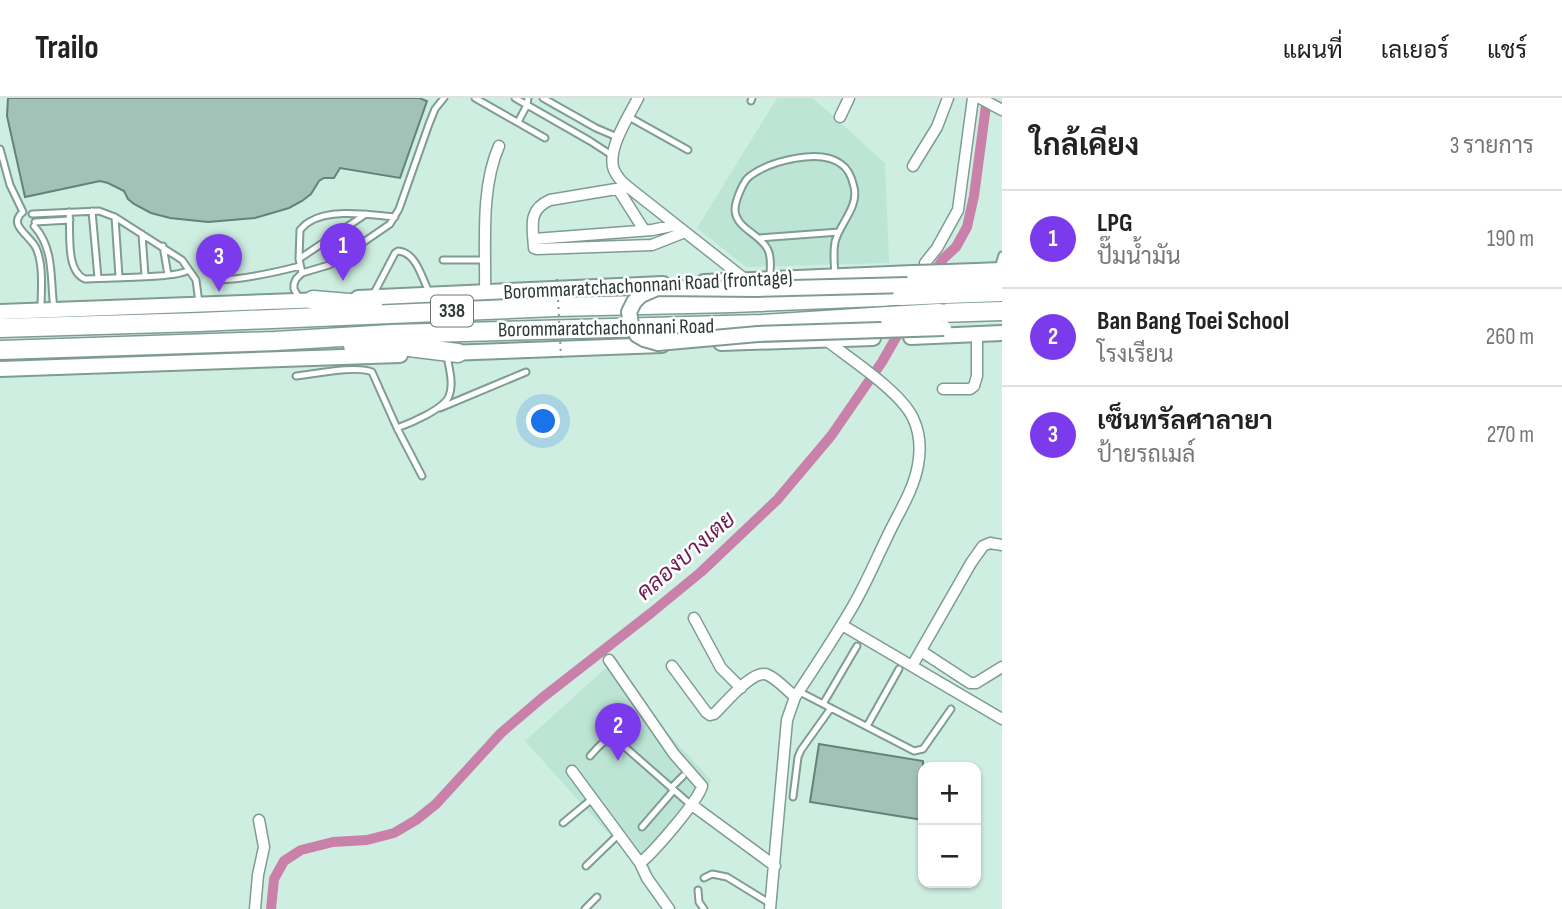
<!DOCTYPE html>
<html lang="th">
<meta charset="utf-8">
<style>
:root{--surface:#fff;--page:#f2f2f2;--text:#222;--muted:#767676;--line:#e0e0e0;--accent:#7c3aed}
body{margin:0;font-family:"Sofia Sans Condensed",Sarabun,sans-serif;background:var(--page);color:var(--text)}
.controls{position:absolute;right:21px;bottom:21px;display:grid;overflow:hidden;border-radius:14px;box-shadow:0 2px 5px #0004}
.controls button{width:63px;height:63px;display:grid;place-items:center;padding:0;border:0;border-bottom:2px solid var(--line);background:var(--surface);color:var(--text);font:35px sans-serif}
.you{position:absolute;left:544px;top:324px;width:24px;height:24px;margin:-18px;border:5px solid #fff;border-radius:50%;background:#1a73e8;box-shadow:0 0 0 10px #1a73e833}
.badge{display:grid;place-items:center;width:46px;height:46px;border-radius:50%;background:var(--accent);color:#fff;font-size:23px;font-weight:700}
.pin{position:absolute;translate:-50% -58px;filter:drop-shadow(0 2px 4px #0008)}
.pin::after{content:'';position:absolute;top:37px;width:24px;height:21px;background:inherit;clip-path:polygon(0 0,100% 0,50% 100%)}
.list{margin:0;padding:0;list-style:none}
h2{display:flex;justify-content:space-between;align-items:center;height:91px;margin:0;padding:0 28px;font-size:30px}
h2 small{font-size:23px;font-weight:400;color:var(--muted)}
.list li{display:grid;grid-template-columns:46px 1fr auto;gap:21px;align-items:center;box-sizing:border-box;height:98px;padding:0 28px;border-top:2px solid var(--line)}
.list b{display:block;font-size:26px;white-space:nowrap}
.list p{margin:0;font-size:23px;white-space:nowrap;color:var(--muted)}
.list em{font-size:23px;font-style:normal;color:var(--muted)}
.map{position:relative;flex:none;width:1002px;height:811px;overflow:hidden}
header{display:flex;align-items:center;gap:42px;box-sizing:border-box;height:98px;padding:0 35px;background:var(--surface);border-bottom:2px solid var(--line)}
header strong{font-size:33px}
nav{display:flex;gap:38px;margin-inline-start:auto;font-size:24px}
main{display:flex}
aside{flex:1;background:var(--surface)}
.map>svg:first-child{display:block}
.built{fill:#bce5d6}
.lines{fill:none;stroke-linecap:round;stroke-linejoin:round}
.canal{stroke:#c981aa;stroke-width:10}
.building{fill:#a3c2b7;stroke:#658278;stroke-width:2}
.lane-casing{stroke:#7f9c91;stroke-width:9}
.street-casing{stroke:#7f9c91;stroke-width:13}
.secondary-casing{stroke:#7f9c91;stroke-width:18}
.highway-casing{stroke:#7f9c91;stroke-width:21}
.lane{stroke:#fff;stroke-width:5}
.street{stroke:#fff;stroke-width:10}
.secondary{stroke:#fff;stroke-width:14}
.highway{stroke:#fff;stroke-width:18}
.secondary-bridge-casing{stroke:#7f9c91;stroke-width:18;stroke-linecap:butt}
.highway-bridge-casing{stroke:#7f9c91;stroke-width:21;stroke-linecap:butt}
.path-bridge{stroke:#7f968d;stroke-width:2;stroke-dasharray:2 5;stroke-linecap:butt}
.secondary-bridge{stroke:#fff;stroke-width:14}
.highway-bridge{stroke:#fff;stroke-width:18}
.labels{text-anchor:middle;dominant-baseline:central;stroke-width:5;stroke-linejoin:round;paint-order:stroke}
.shield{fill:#fff;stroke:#6c7572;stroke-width:2}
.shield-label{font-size:19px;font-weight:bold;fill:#2d3a35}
.street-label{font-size:21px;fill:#2d3a35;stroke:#fff}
.water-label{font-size:23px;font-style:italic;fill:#711b53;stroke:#fff}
</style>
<header>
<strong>Trailo</strong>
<nav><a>แผนที่</a><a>เลเยอร์</a><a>แชร์</a></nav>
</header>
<main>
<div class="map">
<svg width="1002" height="811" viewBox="0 0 1002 811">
<rect width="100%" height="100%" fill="#ceeee1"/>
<!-- built -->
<path class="built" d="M777,0h36l72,65 4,100 -143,4 -49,-39z
M607,569l105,114 -76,83 -111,-123z"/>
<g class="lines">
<!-- canal -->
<path class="canal" d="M933,177l10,-16 13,-12 11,-20 7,-31 13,-98
M271,811l3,-30 10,-18 17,-11 32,-8 34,-2 27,-7 22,-13 20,-16 65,-71 41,-35 109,-85 50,-41 76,-72 54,-64 51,-74 20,-35"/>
</g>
<!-- building -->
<path class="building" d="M8,0h411l8,3 -27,77 -60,-10 -6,10h-10l-5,3 -8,13 -9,7 -13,7 -34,10 -47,4 -38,-4 -19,-5 -17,-9 -6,-5 -4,-8 -16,-8 -8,-2 -75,16 -18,-81z
M819,646l104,17v59l-113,-18z"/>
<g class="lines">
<defs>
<path id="lane" d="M475,0l70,40
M515,0l75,43 23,15
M543,0l53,30 21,9
M751,3l1,-3
M629,19l59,33
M518,24l9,-17 1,-7
M0,51l10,36 13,27
M92,113l6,67
M23,114c-16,13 7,23 13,36 8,17 5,43 5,62
M32,116l67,-3 16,6 67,43 7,10c-14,9 -82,7 -104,9 -20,-8 -14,-47 -16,-67
M115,119l4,60
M35,124l35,-2
M34,128c21,23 16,54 20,83
M142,136l3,42
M760,140l79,-6
M163,148l5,29
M299,161l67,-45
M443,162h42
M998,170l4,-13
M189,172l7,10 3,23
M302,175l-3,-14 1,-29c3,-3 5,-6 9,-8 22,-14 61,-7 86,-5
M770,178c0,-8 2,-18 -2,-26 -7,-16 -32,-21 -33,-40 0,-9 8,-29 15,-34 20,-15 70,-28 91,-12 8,5 11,14 13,23 5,20 -14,36 -19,55 -2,10 -1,21 0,32
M218,182c29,-1 55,-7 82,-14
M373,197l22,-42 3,-2c18,1 24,27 31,41
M299,200l-5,-9v-5l2,-5 6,-6 27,-8 10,-6 51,-35 9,-15 30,-85 6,-15 9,-11
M296,278c18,-2 61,-11 76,-4l25,56
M440,310l86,-36
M422,378l-25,-48c14,-5 47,-19 52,-32 5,-12 0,-28 -2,-40
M798,593l116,60 9,-2 28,-40
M823,606l34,-58
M867,628l32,-57
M590,658c8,-8 15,-20 27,-16l74,65
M671,690l12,-12
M793,699l5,-40 3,-7 30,-42
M563,725l29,-24
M642,729l32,-37
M586,768l32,-31
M704,780l8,-4 15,3 44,27
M698,792l1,12 5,7
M585,811l12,-12"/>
<path id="street" d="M638,0c-9,18 -32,52 -24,72 3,7 9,13 14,17l118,93
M980,0l22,12
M840,19l9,-19
M913,68l24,-39 11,-29
M628,89l-78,13c-23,10 -17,27 -16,48l3,1 115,-4 33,-13
M618,91l26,41
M534,141l118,-9 24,-5
M925,165l12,-15 21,-38 15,-112
M485,194c1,-46 -5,-103 14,-146
M943,291h27l4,-3 3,-10v-42
M694,520l27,50 20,20
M842,527l160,94
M921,553l49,32h6l26,-16
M672,568l34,46 4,3 4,-1c11,-10 39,-46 54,-39 9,4 19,15 27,22
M912,568l59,-103 12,-17 7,-3 12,2
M572,673l68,92c13,-10 59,-63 62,-77l-28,-32 -65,-94
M692,707l83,61
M640,765l7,15 22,31
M255,811l3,-34 6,-28 -5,-27
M770,811l17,-189 8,-23c20,-30 40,-60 58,-91 14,-24 25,-51 38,-77 10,-20 23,-41 27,-64 3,-16 2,-32 -5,-47 -13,-27 -63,-59 -87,-78"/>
<path id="secondary" d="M949,174l53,-2
M704,184l209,-9
M947,186l55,-3
M358,200l305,-14
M0,214l324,-12
M911,239l91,-4
M721,245l152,-5
M448,255l214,-8
M0,271l400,-14"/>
<path id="highway" d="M945,196l57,-2
M313,202l60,5
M939,215l63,-2
M0,230l199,-6 356,-15 177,-4 170,-7
M353,248l56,1 49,6
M0,252l275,-9 117,-7 370,-10 126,-8"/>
</defs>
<!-- lane casing -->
<use href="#lane" class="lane-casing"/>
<!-- street casing -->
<use href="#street" class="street-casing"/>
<!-- secondary casing -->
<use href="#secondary" class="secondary-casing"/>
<!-- highway casing -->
<use href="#highway" class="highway-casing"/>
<!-- lane -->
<use href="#lane" class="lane"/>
<!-- street -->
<use href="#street" class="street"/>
<!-- secondary -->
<use href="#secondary" class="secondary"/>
<!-- highway -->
<use href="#highway" class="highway"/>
<defs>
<path id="secondary-bridge" d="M913,175l36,-1
M944,230l-186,6 -100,9 -14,-4 -7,-4 -6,-11 -2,-12 5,-10 7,-7 16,-7 100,1 190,-5"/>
<path id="highway-bridge" d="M902,198l43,-2
M888,218l51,-3"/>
</defs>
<!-- secondary-bridge casing -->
<use href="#secondary-bridge" class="secondary-bridge-casing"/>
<!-- highway-bridge casing -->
<use href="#highway-bridge" class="highway-bridge-casing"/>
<!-- path-bridge -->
<path class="path-bridge" d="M557,181l4,79"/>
<!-- secondary-bridge -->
<use href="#secondary-bridge" class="secondary-bridge"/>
<!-- highway-bridge -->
<use href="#highway-bridge" class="highway-bridge"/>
</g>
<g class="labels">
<!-- shield labels -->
<rect class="shield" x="431" y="197.5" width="42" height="31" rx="5"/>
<g class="shield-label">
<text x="452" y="213">338</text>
</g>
<!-- street labels -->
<g class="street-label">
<text transform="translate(648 187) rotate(-3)">Borommaratchachonnani Road (frontage)</text>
<text transform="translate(606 230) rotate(-1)">Borommaratchachonnani Road</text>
</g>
<!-- water labels -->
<g class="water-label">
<text transform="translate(686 458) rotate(-41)">คลองบางเตย</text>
</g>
</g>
</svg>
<div class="controls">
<button>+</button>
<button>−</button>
</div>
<div class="you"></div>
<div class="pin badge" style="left:343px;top:183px">1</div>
<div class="pin badge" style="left:618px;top:663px">2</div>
<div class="pin badge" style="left:219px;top:194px">3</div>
</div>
<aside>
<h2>ใกล้เคียง<small>3 รายการ</small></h2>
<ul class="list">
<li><span class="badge">1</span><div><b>LPG</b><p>ปั๊มน้ำมัน</p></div><em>190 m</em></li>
<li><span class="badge">2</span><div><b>Ban Bang Toei School</b><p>โรงเรียน</p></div><em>260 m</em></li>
<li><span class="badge">3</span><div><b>เซ็นทรัลศาลายา</b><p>ป้ายรถเมล์</p></div><em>270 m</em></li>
</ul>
</aside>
</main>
